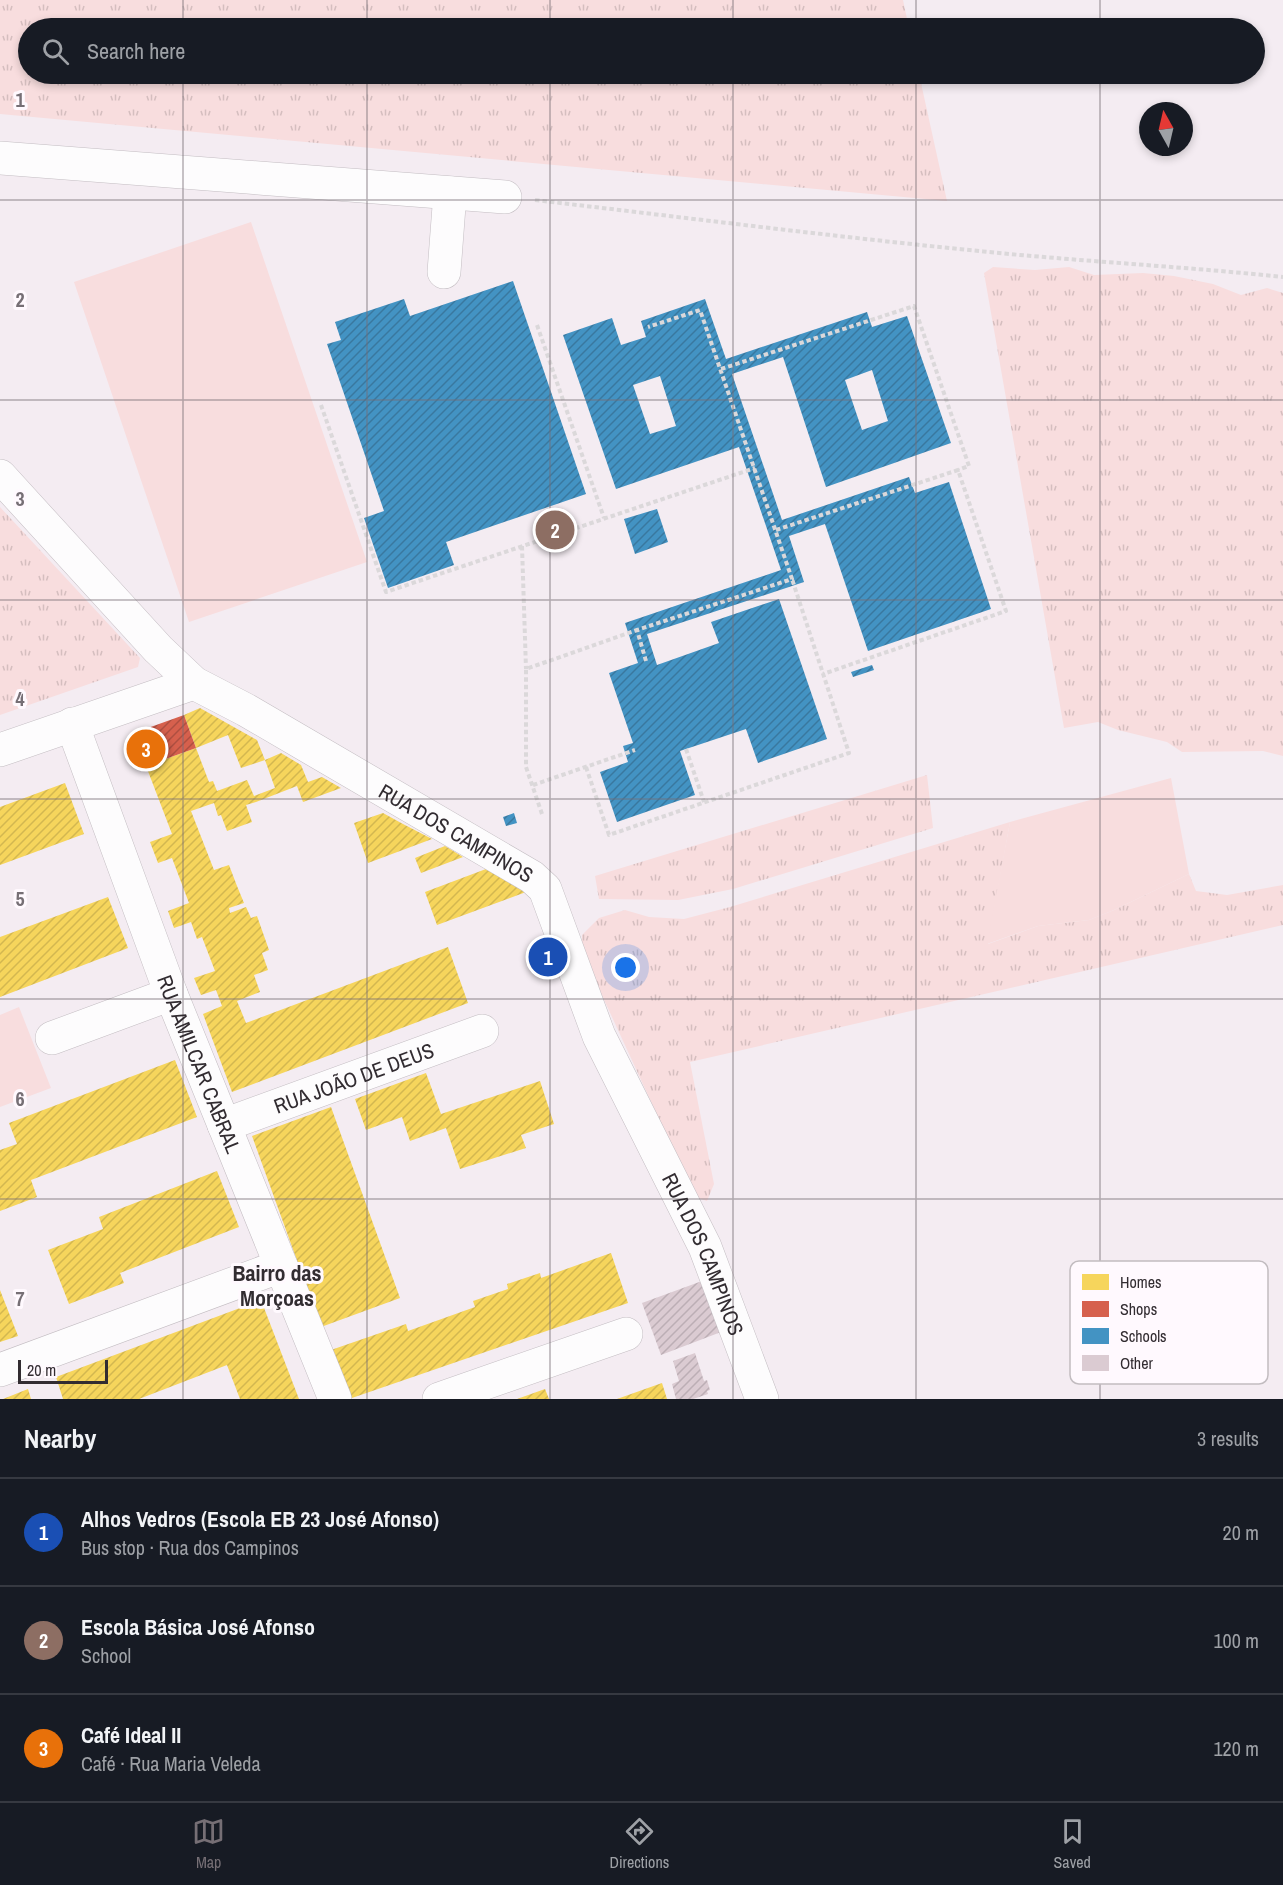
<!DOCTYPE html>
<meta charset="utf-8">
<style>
:root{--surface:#171b24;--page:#242831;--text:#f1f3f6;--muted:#9ea1a6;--line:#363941;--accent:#766f75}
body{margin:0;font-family:"Archivo Narrow",sans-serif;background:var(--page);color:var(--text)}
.compass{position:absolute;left:1139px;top:102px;width:54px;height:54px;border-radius:50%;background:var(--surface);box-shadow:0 3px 9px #0003;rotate:352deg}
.scale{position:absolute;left:18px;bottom:15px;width:90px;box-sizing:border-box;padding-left:6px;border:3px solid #322c31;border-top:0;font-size:16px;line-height:21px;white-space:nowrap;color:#322c31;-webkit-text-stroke:4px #fff9fe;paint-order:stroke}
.you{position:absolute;left:626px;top:968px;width:21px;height:21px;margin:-15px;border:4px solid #fff;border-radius:50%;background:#1a73e8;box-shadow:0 0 0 9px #1a73e833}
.badge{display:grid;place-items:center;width:39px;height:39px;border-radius:50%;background:var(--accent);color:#fff;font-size:20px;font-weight:700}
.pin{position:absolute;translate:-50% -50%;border:3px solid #fff;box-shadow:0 2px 6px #0006}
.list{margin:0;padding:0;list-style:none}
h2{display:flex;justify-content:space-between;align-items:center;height:78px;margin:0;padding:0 24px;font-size:26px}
h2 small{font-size:20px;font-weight:400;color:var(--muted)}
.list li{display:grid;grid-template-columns:39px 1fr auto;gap:18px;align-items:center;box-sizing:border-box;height:108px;padding:0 24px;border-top:2px solid var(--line)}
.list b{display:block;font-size:22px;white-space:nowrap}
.list p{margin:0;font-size:20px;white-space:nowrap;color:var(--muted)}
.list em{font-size:20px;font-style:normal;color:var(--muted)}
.icon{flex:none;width:33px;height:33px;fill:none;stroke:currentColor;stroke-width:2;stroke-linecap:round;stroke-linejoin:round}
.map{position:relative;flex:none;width:1283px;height:1399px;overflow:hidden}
.search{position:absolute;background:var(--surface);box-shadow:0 3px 9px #0003;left:18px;right:18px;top:18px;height:66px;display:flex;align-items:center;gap:15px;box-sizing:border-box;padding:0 21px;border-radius:33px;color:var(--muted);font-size:22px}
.sheet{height:402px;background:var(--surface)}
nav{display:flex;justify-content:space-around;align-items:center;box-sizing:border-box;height:84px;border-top:2px solid var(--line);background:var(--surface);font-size:16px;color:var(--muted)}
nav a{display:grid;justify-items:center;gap:3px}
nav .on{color:var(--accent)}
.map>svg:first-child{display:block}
.grass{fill:url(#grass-tufts)}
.garden{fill:#f8ddde}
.homes{fill:url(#homes-hatch)}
.shops{fill:url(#shops-hatch)}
.schools{fill:url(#schools-hatch);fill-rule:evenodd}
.building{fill:url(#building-hatch)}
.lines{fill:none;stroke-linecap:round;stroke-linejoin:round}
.minor-casing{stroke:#c3bdc2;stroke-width:34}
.path{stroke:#dbd8da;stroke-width:4;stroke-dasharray:4.5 3;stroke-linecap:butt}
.minor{stroke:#fdfcfd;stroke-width:33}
.grid{fill:none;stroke:#766f75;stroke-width:1.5;stroke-opacity:0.55}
.labels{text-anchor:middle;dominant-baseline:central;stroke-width:6;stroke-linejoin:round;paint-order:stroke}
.street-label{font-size:21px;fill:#322c31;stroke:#fff9fe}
.neighbourhood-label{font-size:22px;font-weight:bold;fill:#322c31;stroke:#fff9fe}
.key{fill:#fff9fe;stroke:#c2bcc0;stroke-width:1.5}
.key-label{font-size:16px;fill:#322c31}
.grid-label{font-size:20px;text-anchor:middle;font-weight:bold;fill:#766f75;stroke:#fff9fe;stroke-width:6;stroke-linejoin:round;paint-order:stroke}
</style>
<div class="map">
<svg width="1283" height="1399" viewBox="0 0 1283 1399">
<defs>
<pattern id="grass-tufts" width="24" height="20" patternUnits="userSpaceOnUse" patternTransform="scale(1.5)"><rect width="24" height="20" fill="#f8ddde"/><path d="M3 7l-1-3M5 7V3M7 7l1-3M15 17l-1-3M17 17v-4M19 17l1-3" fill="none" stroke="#d5bebf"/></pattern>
<pattern id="homes-hatch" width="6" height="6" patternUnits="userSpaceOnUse" patternTransform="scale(1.5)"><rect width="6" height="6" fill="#f6d55c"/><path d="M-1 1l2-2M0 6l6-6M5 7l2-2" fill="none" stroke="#d3b750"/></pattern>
<pattern id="shops-hatch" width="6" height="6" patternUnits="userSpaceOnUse" patternTransform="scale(1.5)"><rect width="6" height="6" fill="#d6604d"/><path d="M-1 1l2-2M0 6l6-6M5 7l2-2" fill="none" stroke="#ae4f41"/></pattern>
<pattern id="schools-hatch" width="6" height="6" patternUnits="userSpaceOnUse" patternTransform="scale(1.5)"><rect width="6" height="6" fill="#4393c3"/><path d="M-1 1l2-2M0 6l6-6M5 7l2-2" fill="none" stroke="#39789f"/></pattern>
<pattern id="building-hatch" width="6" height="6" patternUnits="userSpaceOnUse" patternTransform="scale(1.5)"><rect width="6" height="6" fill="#dbcbd2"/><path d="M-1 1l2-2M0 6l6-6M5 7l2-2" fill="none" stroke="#bcaeb5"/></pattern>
</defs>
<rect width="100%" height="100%" fill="#f4ecf2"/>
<!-- grass -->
<path class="grass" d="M0,0h903l6,28h-881v46h891l28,127 -947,-87z
M993,267l42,3 34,-3 25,8 49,-2 31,3 39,8 28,11 26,-7 16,5v463l-20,-5 -81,1 -15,-10 -49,-12 -20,-8 -34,6 -80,-455z
M0,507l140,151 -2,9 -138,48z
M927,775l6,53 -200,61 -55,11 -79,-1 -4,-23z
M1010,822l-22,122 50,-18 51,-6 25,-10 75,-36 7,17 31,4 56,-10v40l-593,137 24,122 -7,17 -12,-4 -113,-245v-17l17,-17 26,-8 24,7 35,2 46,-12z"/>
<!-- garden -->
<path class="garden" d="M251,222l116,340 -178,60 -115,-340z
M1171,778l18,96 -75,36 -25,10 -51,6 -51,18 23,-122z
M19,1007l32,81 -51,19v-92z"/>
<!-- homes -->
<path class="homes" d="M200,708l57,32 8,20 -24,8 -13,-33 -32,13 13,34 4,-1 4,10 30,-11 7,16 21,-8 -10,-28 16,-7 20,12 7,17 14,-5 19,11 -38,14 -6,-16 -41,16 -10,3 6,17 -25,9 -6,-16 -3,1 -4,-13 -23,8 23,59 15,-5 8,21 7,17 -15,5 1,5 16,-6 5,11 6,-2 12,34 -7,3 6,17 -14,5 6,17 -23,9 9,22 202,-76 20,56 -236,89 -29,-78 19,-8 -6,-16 -15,5 -7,-17 21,-7 -13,-34 -5,2 -6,-17 -17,6 -6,-17 21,-8 -17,-45 -14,5 -8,-21 22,-8 -26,-68 50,-18 -12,-33z
M65,783l19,51 -84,31v-58z
M383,813l20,11 29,15 -64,24 -14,-40z
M445,846l18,11 -42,16 -6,-15z
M486,869l40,23 -89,33 -12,-33z
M108,897l20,51 -128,49v-60z
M175,1060l22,57 -166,63 6,17 -37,14v-61l17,-6 -8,-21z
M426,1073l15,41 99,-33 14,43 -33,11 5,13 -66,21 -14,-41 -36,13 -8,-24 -36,13 -11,-31z
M331,1107l69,191 -79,29 -69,-191z
M217,1171l22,56 -119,46 4,10 -55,21 -21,-54 55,-21 -4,-12z
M611,1253l17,50 -279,96 -18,-49 75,-26 2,7 67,-24 -2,-6 35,-12 -1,-5 33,-11 1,5z
M0,1290l18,46 -18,6z
M261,1300l38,99h-59l-13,-34 -88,34h-76l-7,-22z
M662,1383l5,16h-50z
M28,1389l3,10h-28z
M545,1389l4,10h-32z"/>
<!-- shops -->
<path class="shops" d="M184,715l12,33 -50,18 -12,-33z"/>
<!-- schools -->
<path class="schools" d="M513,281l73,213 -140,48 8,23 -66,23 -24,-70 20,-7 -57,-167 14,-4 -6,-18 69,-23 6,17z
M705,299l21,60 141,-47 5,15 35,-11 44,127 -125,44 -43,-130 -51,17 50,146 127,-43 6,16 34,-11 42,127 -123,42 -43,-127 -36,12 15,46 -157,52 10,31 62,-22 -8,-21 68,-23 48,140 -69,24 -12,-34 -66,22 15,44 -78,27 -17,-50 28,-10 -5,-16 10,-3 -24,-70 29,-10 -13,-40 156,-53 -42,-123 -123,42 -53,-154 49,-17 9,27 25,-8 -5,-16zM872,370l16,51 -26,9 -17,-50zM660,376l16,50 -26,8 -17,-49z
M657,509l11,33 -33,12 -11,-35z
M872,665l2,5 -21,7 -2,-5z
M514,813l3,10 -11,3 -3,-9z"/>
<!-- building -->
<path class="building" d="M702,1281l19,51 -60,23 -19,-52z
M695,1353l9,28 3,-1 3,10 -3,1 1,3 -15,5h-17l-4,-15 7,-3 -6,-20z"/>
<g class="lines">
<defs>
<g id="minor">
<path d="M0,158l505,39"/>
<path d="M444,272l6,-79"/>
<path id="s1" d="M0,476l158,173 36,34 52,27 286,167 13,12 54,147 106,211 57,152"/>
<path id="s2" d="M72,724l99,270 164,405"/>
<path d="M0,750l194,-67"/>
<path d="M52,1038l119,-44"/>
<path id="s3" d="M224,1125l258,-94"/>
<path d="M0,1370l281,-104"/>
<path d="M439,1399l187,-65"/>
</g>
</defs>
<!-- minor casing -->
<use href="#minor" class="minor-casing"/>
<!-- path -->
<path class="path" d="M535,200c154,18 309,38 464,53 94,9 189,14 284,24
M537,325l67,193
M721,369l193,-63 55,160 -11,4
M321,405l65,187 369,-124
M776,530l182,-60 48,141 -183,63
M522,546l4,123
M646,661l-9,-31 155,-51 -92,-269 -52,17
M686,749l18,53
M586,767l23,68 240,-82 -57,-174
M533,785l102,-35
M542,814l-16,-47v-98l111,-39"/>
<!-- minor -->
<use href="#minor" class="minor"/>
</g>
<!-- grid -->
<path class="grid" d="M183,0v28M367,0v28M550,0v28M733,0v28M916,0v28M1100,0v28M183,74v1325M367,74v1325M550,74v1325M733,74v1325M916,74v1325M1100,74v1325M0,200h1283M0,400h1283M0,600h1283M0,799h1283M0,999h1283M0,1199h1283"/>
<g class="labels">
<!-- street labels -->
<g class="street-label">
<text stroke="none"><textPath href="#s1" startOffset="586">RUA DOS CAMPINOS</textPath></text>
<text stroke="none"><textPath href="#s2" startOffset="363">RUA AMILCAR CABRAL</textPath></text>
<text stroke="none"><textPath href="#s3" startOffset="138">RUA JOÃO DE DEUS</textPath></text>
<text stroke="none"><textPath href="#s1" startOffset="1090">RUA DOS CAMPINOS</textPath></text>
</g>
<!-- neighbourhood labels -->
<g class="neighbourhood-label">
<text x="277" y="1273">Bairro das<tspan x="277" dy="25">Morçoas</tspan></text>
</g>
</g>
<!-- legend -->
<rect x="1070" y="1261" width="198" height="123" rx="9" class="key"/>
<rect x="1082" y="1274" width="27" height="16" fill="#f6d55c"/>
<rect x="1082" y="1301" width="27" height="16" fill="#d6604d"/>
<rect x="1082" y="1328" width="27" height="16" fill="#4393c3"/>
<rect x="1082" y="1355" width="27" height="16" fill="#dbcbd2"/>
<g class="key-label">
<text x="1120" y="1288">Homes</text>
<text x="1120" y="1315">Shops</text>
<text x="1120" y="1342">Schools</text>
<text x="1120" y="1369">Other</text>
</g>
<g class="grid-label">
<text x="20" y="107">1</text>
<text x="20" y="307">2</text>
<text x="20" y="506">3</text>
<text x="20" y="706">4</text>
<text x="20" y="906">5</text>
<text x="20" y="1106">6</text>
<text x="20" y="1306">7</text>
</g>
</svg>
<svg class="compass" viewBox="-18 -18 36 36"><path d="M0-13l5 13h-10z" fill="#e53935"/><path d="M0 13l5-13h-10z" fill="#9ea1a6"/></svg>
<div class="scale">20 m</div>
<div class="you"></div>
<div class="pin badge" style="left:548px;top:957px;background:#1a4fb4">1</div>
<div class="pin badge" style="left:555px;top:530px;background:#8d6e63">2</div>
<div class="pin badge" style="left:146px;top:749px;background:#e8710a">3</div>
<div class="search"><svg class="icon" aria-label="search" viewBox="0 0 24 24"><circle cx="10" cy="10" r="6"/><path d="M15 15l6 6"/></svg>Search here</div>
</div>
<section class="sheet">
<h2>Nearby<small>3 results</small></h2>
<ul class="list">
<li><span class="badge" style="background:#1a4fb4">1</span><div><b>Alhos Vedros (Escola EB 23 José Afonso)</b><p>Bus stop · Rua dos Campinos</p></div><em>20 m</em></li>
<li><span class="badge" style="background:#8d6e63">2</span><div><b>Escola Básica José Afonso</b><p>School</p></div><em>100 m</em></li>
<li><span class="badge" style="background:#e8710a">3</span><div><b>Café Ideal II</b><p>Café · Rua Maria Veleda</p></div><em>120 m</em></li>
</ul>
</section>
<nav>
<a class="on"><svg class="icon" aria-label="map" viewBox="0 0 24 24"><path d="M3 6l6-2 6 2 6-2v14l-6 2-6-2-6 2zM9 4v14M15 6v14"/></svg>Map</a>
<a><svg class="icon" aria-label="directions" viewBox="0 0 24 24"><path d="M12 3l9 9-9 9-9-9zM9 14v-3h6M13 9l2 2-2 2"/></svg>Directions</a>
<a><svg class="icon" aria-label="saved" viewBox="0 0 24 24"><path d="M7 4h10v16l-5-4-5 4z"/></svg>Saved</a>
</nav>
